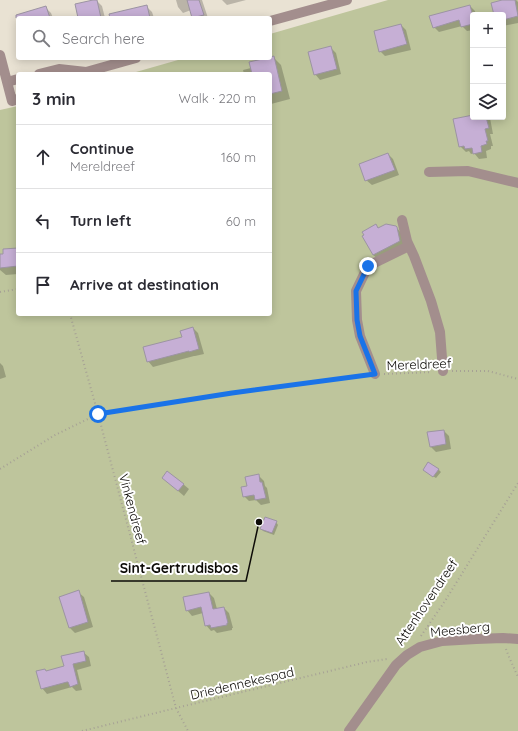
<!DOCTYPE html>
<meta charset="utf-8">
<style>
:root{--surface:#fff;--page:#f2f2f3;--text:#2b2b33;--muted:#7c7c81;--line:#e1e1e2}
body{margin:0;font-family:Quicksand,sans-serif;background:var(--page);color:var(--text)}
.controls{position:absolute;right:12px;top:12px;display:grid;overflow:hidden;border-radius:4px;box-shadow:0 2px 10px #0003}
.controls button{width:36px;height:36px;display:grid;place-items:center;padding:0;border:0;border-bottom:1px solid var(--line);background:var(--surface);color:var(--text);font:20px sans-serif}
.stop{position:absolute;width:12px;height:12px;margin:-9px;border:3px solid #1a73e8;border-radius:50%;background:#fff}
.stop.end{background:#1a73e8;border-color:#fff;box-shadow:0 1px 4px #0008}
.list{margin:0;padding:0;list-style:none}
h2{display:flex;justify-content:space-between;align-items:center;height:52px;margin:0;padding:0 16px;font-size:17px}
h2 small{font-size:13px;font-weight:400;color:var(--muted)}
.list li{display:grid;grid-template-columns:26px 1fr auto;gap:12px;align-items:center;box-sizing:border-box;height:64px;padding:0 16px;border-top:1px solid var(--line)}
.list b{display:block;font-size:15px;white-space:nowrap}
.list p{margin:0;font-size:13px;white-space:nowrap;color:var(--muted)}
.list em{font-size:13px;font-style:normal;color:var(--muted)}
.icon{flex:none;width:22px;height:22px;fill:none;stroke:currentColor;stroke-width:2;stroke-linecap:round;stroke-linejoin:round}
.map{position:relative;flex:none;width:518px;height:731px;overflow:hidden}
.search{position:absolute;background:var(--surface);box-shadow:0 2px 10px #0003;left:16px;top:16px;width:256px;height:44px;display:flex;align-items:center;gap:10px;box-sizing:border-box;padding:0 14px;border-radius:4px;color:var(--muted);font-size:15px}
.panel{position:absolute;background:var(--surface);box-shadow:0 2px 10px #0003;left:16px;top:72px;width:256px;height:244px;border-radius:4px}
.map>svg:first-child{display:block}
.green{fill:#bec59c;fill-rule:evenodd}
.shadow{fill:#0003}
.building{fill:#c6afd5;stroke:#9c94a2}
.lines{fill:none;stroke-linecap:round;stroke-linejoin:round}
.path{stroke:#a6a195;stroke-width:2;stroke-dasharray:1 3;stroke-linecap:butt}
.minor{stroke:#a38e8d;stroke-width:10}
.route{stroke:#1a73e8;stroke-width:5}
.labels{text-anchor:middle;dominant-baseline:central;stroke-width:4;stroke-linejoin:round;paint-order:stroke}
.street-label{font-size:13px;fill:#0d0b07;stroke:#fff}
.leader{fill:none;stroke:#0d0b07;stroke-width:1.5}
.callout-dot{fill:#0d0b07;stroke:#fff;stroke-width:1.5}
.callout-label{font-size:14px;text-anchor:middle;font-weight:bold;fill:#0d0b07;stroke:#fff;stroke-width:4;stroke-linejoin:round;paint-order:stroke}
</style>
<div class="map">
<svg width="518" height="731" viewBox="0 0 518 731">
<rect width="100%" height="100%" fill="#e9e2d3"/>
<!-- green -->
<path class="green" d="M388,0h130v731h-518v-621l18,-4v208h252v-240h-141l56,-16h85v-24zM473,15h30v102h-30z"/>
<!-- shadow -->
<path class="shadow" d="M96,0l6,6 3,12h-26z
M176,0h26l6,18h-14l-3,-8 -8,3 -5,-6z
M222,0h24l-19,5z
M507,0h9l2,2v21l-15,3v-11h-8z
M470,6l5,5 1,4h-3v15l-6,1 -5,-5 -23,6 -5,-5z
M147,7l5,5 2,6h-29z
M46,8l5,5 2,5h-28z
M401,25l5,5 5,20 -26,6 -5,-5z
M330,47l6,6 5,21 -21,6 -5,-6z
M273,57l8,8 9,34 -19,5 -1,-1v-29h-26l-1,-4 8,-2z
M473,116v1h16l1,1 3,16h-3l3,12h-2v3l-5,2 1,7 -8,1 -5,-6 -3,1 -2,-3 -3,1 -6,-6z
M388,154l5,5 6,16 -27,10 -6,-5z
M376,225l3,4 18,-1 5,6 3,12 -26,14 -6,-5z
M18,249v25l-12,1 -6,-5v-15z
M193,328l5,5 6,21 -9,2h-1l-41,11 -5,-6 35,-23z
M0,363l3,3 3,11 -6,2z
M444,431l5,5 2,13 -15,3 -6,-6z
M438,469l3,3 -5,6 -10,-6z
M258,475l6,6 1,5 2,2 3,15 -9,2 -5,-5 -7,1 -5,-5z
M163,478l20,6 6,5 -5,7z
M276,522l2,3 -4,10 -11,-4 -2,-3z
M78,592l6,5 9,30 -18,6 -6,-6z
M209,593l5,5 3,11 7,-1 5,5 4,15h-1v2l-15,3 -3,-3 -3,1 -5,-6 -3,-12 -11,3 -5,-6z
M83,652l6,5 2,9 -14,4 5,20 -6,1 -4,-4 -25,7 -5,-6 4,-16 19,-5z"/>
<!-- building -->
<path class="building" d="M93,0h4l4,18h-23l-3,-14z
M187,0h12l5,15 -12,3z
M502,0h13l3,16 -15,4v-5h-9l-3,-12z
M147,5l3,13h-40l-1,-4z
M470,5l3,12v7l-12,3 -2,-7 -26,8 -4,-12z
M46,6l4,12h-34v-3z
M401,24l6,20 -28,8 -5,-21z
M331,46l6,23 -23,6 -6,-23z
M274,56l8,35 -12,3v-20h-18l-3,-12 18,-4h3v-1z
M473,115v2h13l3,11 -4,1 3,12h-2l1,3 -6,2 1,6 -9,2 -1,-6 -7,1 -1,-3 -5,1 -6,-28z
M388,153l7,17 -30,11 -6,-17z
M376,224l2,4 8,-4 10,2 1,1 3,14 -27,14 -11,-19 2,-1 -2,-3z
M18,248v18l-18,2v-14h3v-5z
M193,327l6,22 -10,3v-1l-42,11 -4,-15 39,-10 -2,-6z
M444,430l2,14 -16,3 -3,-15z
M428,462l11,7 -6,8 -10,-7z
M167,471l17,13 -6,7 -16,-13z
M259,474l1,8h2l4,16 -11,2 -1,-5 -11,2 -2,-10 6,-1 -2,-9z
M265,517l12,4 -5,12 -12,-4z
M79,590l9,32 -19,6 -10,-31z
M209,592l4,17 11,-2 4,16h-1v2l-16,3 -1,-3 -5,1 -4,-19 -15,4 -3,-14z
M84,651l2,10 -13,3 5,20 -8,3 -2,-5h-1l-26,7 -5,-18 9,-2 1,2 18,-5 -3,-10z"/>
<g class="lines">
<!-- path -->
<path class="path" d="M0,292l18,-3
M70,314l28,100 78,294 12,23
M452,371h36l30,8
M384,374l48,-2
M0,469l55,-34 43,-21 134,-21 132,-18
M428,626l6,7
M421,636l24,-35 73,-118
M506,649l3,8 9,20
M82,731l94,-23 191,-46 20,-3"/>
<!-- minor -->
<path class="minor" d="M270,21l77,-21
M0,55l12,46 6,-2
M39,74l20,-5 27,3
M82,74l4,-2 50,-14
M7,82l11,-3
M429,172l39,-1 50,12
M402,220l5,21 7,15 17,45 9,31 3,39
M375,374l-15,-38 -3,-16 -1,-29 12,-25 41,-20
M349,731l47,-66 11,-10 13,-8 22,-6 34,-2 27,-1 15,1"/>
</g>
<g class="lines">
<!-- route -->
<path class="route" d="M98,414l134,-21 143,-19 -15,-38 -3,-16 -1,-29 12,-25"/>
</g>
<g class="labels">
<!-- street labels -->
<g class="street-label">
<text transform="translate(419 364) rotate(-2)">Mereldreef</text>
<text transform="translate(133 509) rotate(75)">Vinkendreef</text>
<text transform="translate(426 602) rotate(-56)">Attenhovendreef</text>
<text transform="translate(460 629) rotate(-6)">Meesberg</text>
<text transform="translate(242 683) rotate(-13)">Driedennekespad</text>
</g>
</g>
<!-- callouts -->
<path class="leader" d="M259 522L246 581H111"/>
<circle class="callout-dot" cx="259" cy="522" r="4"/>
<g class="callout-label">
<text x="179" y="573">Sint-Gertrudisbos</text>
</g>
</svg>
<div class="controls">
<button>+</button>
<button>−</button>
<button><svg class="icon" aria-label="layers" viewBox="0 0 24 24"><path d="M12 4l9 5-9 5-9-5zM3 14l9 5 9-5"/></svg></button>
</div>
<div class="stop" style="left:98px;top:414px"></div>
<div class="stop end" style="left:368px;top:266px"></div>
<div class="search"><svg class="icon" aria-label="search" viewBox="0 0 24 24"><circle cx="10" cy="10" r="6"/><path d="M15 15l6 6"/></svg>Search here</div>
<section class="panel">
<h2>3 min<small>Walk · 220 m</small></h2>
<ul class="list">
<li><svg class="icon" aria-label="ahead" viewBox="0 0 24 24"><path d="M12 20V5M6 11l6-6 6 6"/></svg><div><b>Continue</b><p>Mereldreef</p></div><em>160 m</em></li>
<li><svg class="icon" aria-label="left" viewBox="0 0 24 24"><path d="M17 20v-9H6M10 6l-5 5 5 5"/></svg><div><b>Turn left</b></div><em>60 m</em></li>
<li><svg class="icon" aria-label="arrive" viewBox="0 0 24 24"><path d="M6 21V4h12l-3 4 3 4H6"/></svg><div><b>Arrive at destination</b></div></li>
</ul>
</section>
</div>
